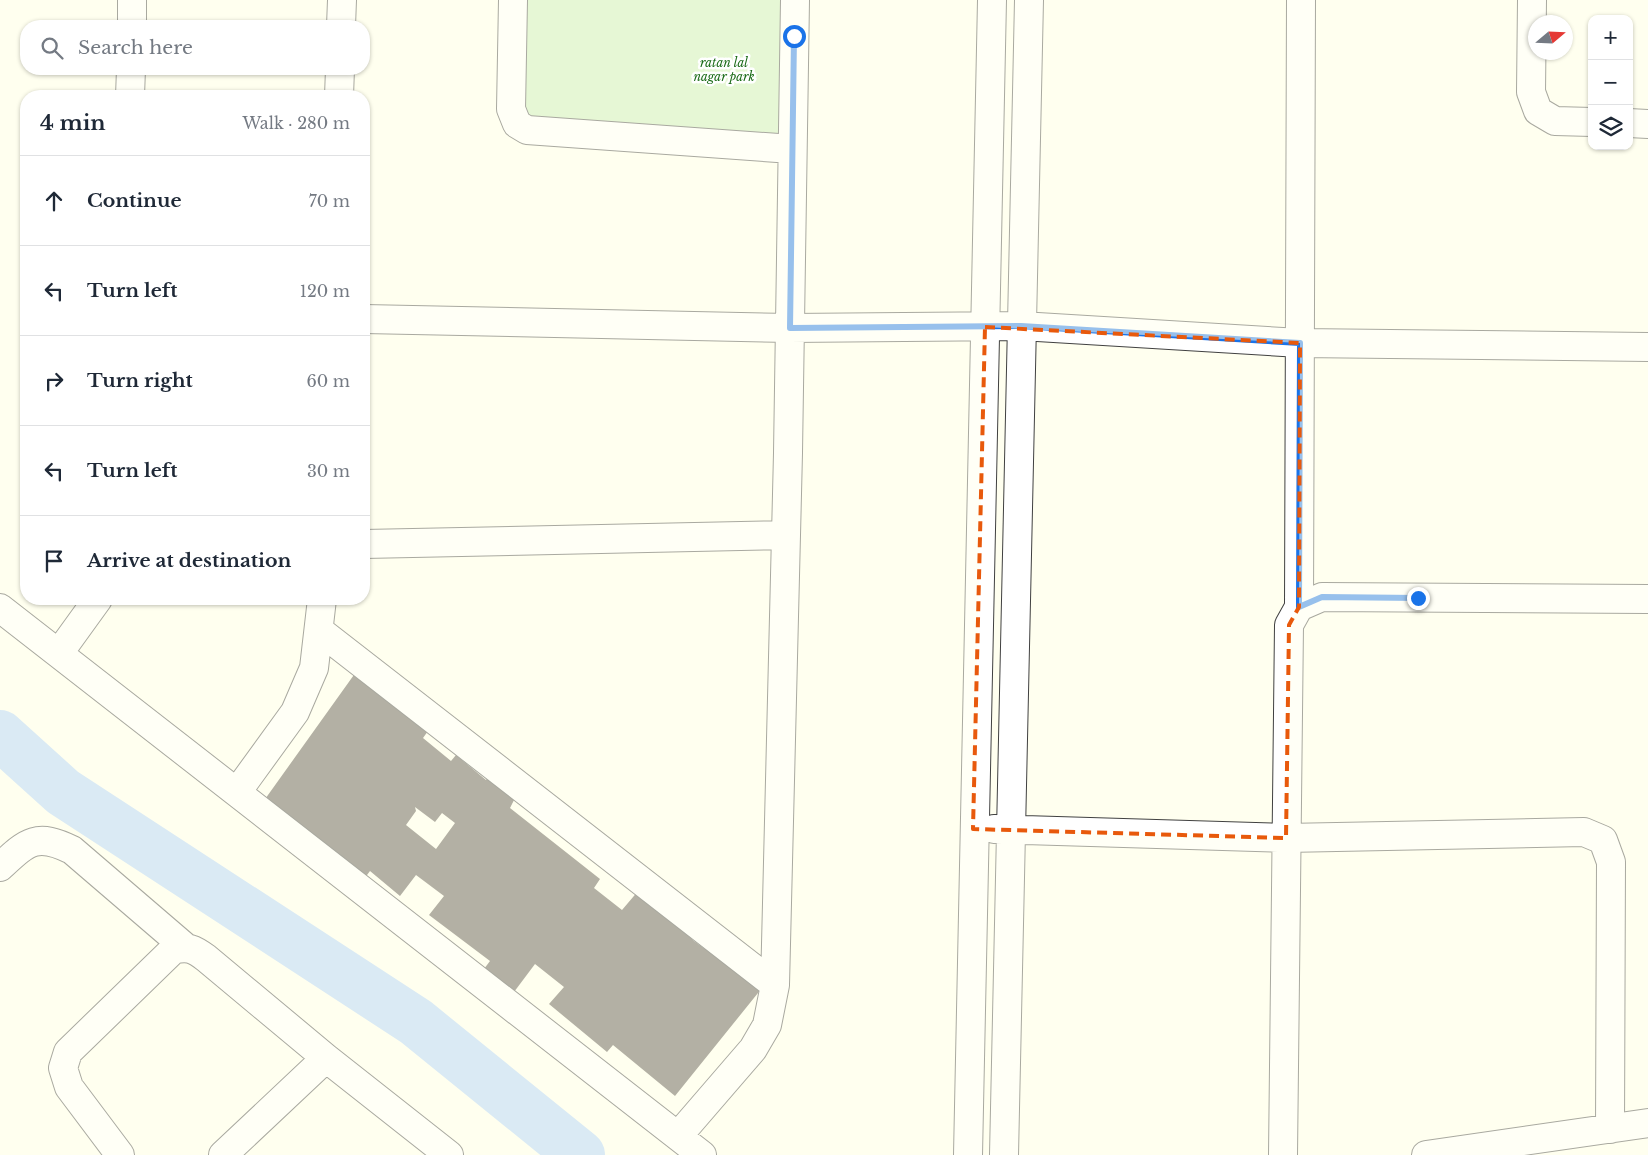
<!DOCTYPE html>
<meta charset="utf-8">
<style>
:root{--surface:#fff;--page:#f6f6f7;--text:#1f2937;--muted:#747a83;--line:#e0e1e3}
body{margin:0;font-family:"Libre Baskerville",serif;background:var(--page);color:var(--text)}
.controls{position:absolute;right:15px;top:15px;display:grid;overflow:hidden;border-radius:10px;box-shadow:0 1px 4px #0004}
.controls button{width:45px;height:45px;display:grid;place-items:center;padding:0;border:0;border-bottom:1px solid var(--line);background:var(--surface);color:var(--text);font:25px sans-serif}
.compass{position:absolute;left:1528px;top:15px;width:45px;height:45px;border-radius:50%;background:var(--surface);box-shadow:0 1px 4px #0004;rotate:71deg}
.stop{position:absolute;width:15px;height:15px;margin:-11px;border:4px solid #1a73e8;border-radius:50%;background:#fff}
.stop.end{background:#1a73e8;border-color:#fff;box-shadow:0 1px 5px #0008}
.list{margin:0;padding:0;list-style:none}
h2{display:flex;justify-content:space-between;align-items:center;height:65px;margin:0;padding:0 20px;font-size:21px}
h2 small{font-size:16px;font-weight:400;color:var(--muted)}
.list li{display:grid;grid-template-columns:32px 1fr auto;gap:15px;align-items:center;box-sizing:border-box;height:90px;padding:0 20px;border-top:1px solid var(--line)}
.list b{display:block;font-size:19px;white-space:nowrap}
.list em{font-size:16px;font-style:normal;color:var(--muted)}
.icon{flex:none;width:28px;height:28px;fill:none;stroke:currentColor;stroke-width:2;stroke-linecap:round;stroke-linejoin:round}
.map{position:relative;flex:none;width:1648px;height:1155px;overflow:hidden}
.search{position:absolute;background:var(--surface);box-shadow:0 1px 4px #0004;left:20px;top:20px;width:350px;height:55px;display:flex;align-items:center;gap:12px;box-sizing:border-box;padding:0 18px;border-radius:20px;color:var(--muted);font-size:19px}
.panel{position:absolute;background:var(--surface);box-shadow:0 1px 4px #0004;left:20px;top:90px;width:350px;height:515px;border-radius:20px}
.map>svg:first-child{display:block}
.green{fill:#c8edb5}
.lines{fill:none;stroke-linecap:round;stroke-linejoin:round}
.river{stroke:#aed1fb;stroke-width:50}
.building{fill:#575149;fill-rule:evenodd}
.minor-casing{stroke:#414141;stroke-width:30}
.minor{stroke:#fff;stroke-width:28}
.route{stroke:#1a73e8;stroke-width:6}
.marked{fill:none;stroke:#e8590c;stroke-width:4;stroke-dasharray:10 6;stroke-linejoin:round}
.labels{text-anchor:middle;dominant-baseline:central;stroke-width:5;stroke-linejoin:round;paint-order:stroke}
.park-label{font-size:12px;font-style:italic;fill:#1b6b18;stroke:#fff}
</style>
<div class="map">
<svg width="1648" height="1155" viewBox="0 0 1648 1155">
<rect width="100%" height="100%" fill="#ffffef"/>
<!-- green -->
<path class="green" d="M522,0h273l-2,144 -272,-20z"/>
<g class="lines">
<!-- river -->
<path class="river" d="M0,735l63,57 353,230 164,133"/>
</g>
<!-- building -->
<path class="building" d="M356,672l72,59 -5,7 28,23 5,-6 30,25 4,-6 27,20 -7,14 90,71 -6,9 28,22 17,-20 55,51 11,8 4,-5 53,44 -87,108 -62,-51 -6,7 -58,-48 15,-17 -29,-23 -21,28 -30,-23 6,-8 -61,-46 15,-19 -28,-21 -16,21 -30,-25 -6,8 -101,-77zM415,807l20,15 7,-9 13,10 -19,26 -30,-24 10,-14z"/>
<g class="lines">
<defs>
<path id="minor" d="M513,0l-2,109 6,15 10,6 265,19
M1532,0l-1,92 7,19 17,10 37,1
M132,26v-26
M341,26l1,-26
M130,96l1,-27
M339,96l1,-27
M1629,123l19,1
M364,319l426,9 231,-2 279,17 348,4
M364,544l421,-9
M1299,607l23,-10 326,2
M0,608l702,547
M320,631l455,354
M59,653l39,-54
M237,792l58,-80 19,-44 8,-69
M994,829l292,9 298,-6 19,8 8,22 -1,267
M0,867c27,-25 36,-35 72,-17l113,97
M678,1136l75,-87 14,-24 8,-40 13,-532 7,-453
M120,1155l-51,-68 -6,-19 5,-16 105,-102c15,-4 21,-1 33,8l120,100 123,97
M223,1155l103,-97
M968,1155l24,-1155
M1004,1155l25,-1155
M1283,1155l6,-530 10,-18 2,-607
M1426,1155l222,-32"/>
</defs>
<!-- minor casing -->
<use href="#minor" class="minor-casing"/>
<!-- minor -->
<use href="#minor" class="minor"/>
</g>
<g class="lines">
<!-- route -->
<path class="route" d="M794,36l-4,292 231,-2 279,17 -1,264 23,-10 96,1"/>
</g>
<!-- marked area -->
<path d="M0 0H1648V1155H0ZM985,327l315,16 -1,264 -10,18 -3,213 -313,-9z" fill="#ffffef" fill-opacity=".55" fill-rule="evenodd"/>
<path class="marked" d="M985,327l315,16 -1,264 -10,18 -3,213 -313,-9z"/>
<g class="labels">
<!-- park labels -->
<g class="park-label">
<text x="724" y="62">ratan lal<tspan x="724" dy="14">nagar park</tspan></text>
</g>
</g>
</svg>
<div class="controls">
<button>+</button>
<button>−</button>
<button><svg class="icon" aria-label="layers" viewBox="0 0 24 24"><path d="M12 4l9 5-9 5-9-5zM3 14l9 5 9-5"/></svg></button>
</div>
<svg class="compass" viewBox="-18 -18 36 36"><path d="M0-13l5 13h-10z" fill="#e53935"/><path d="M0 13l5-13h-10z" fill="#747a83"/></svg>
<div class="stop" style="left:794px;top:36px"></div>
<div class="stop end" style="left:1418px;top:598px"></div>
<div class="search"><svg class="icon" aria-label="search" viewBox="0 0 24 24"><circle cx="10" cy="10" r="6"/><path d="M15 15l6 6"/></svg>Search here</div>
<section class="panel">
<h2>4 min<small>Walk · 280 m</small></h2>
<ul class="list">
<li><svg class="icon" aria-label="ahead" viewBox="0 0 24 24"><path d="M12 20V5M6 11l6-6 6 6"/></svg><div><b>Continue</b></div><em>70 m</em></li>
<li><svg class="icon" aria-label="left" viewBox="0 0 24 24"><path d="M17 20v-9H6M10 6l-5 5 5 5"/></svg><div><b>Turn left</b></div><em>120 m</em></li>
<li><svg class="icon" aria-label="right" viewBox="0 0 24 24"><path d="M7 20v-9h11M14 6l5 5-5 5"/></svg><div><b>Turn right</b></div><em>60 m</em></li>
<li><svg class="icon" aria-label="left" viewBox="0 0 24 24"><path d="M17 20v-9H6M10 6l-5 5 5 5"/></svg><div><b>Turn left</b></div><em>30 m</em></li>
<li><svg class="icon" aria-label="arrive" viewBox="0 0 24 24"><path d="M6 21V4h12l-3 4 3 4H6"/></svg><div><b>Arrive at destination</b></div></li>
</ul>
</section>
</div>
